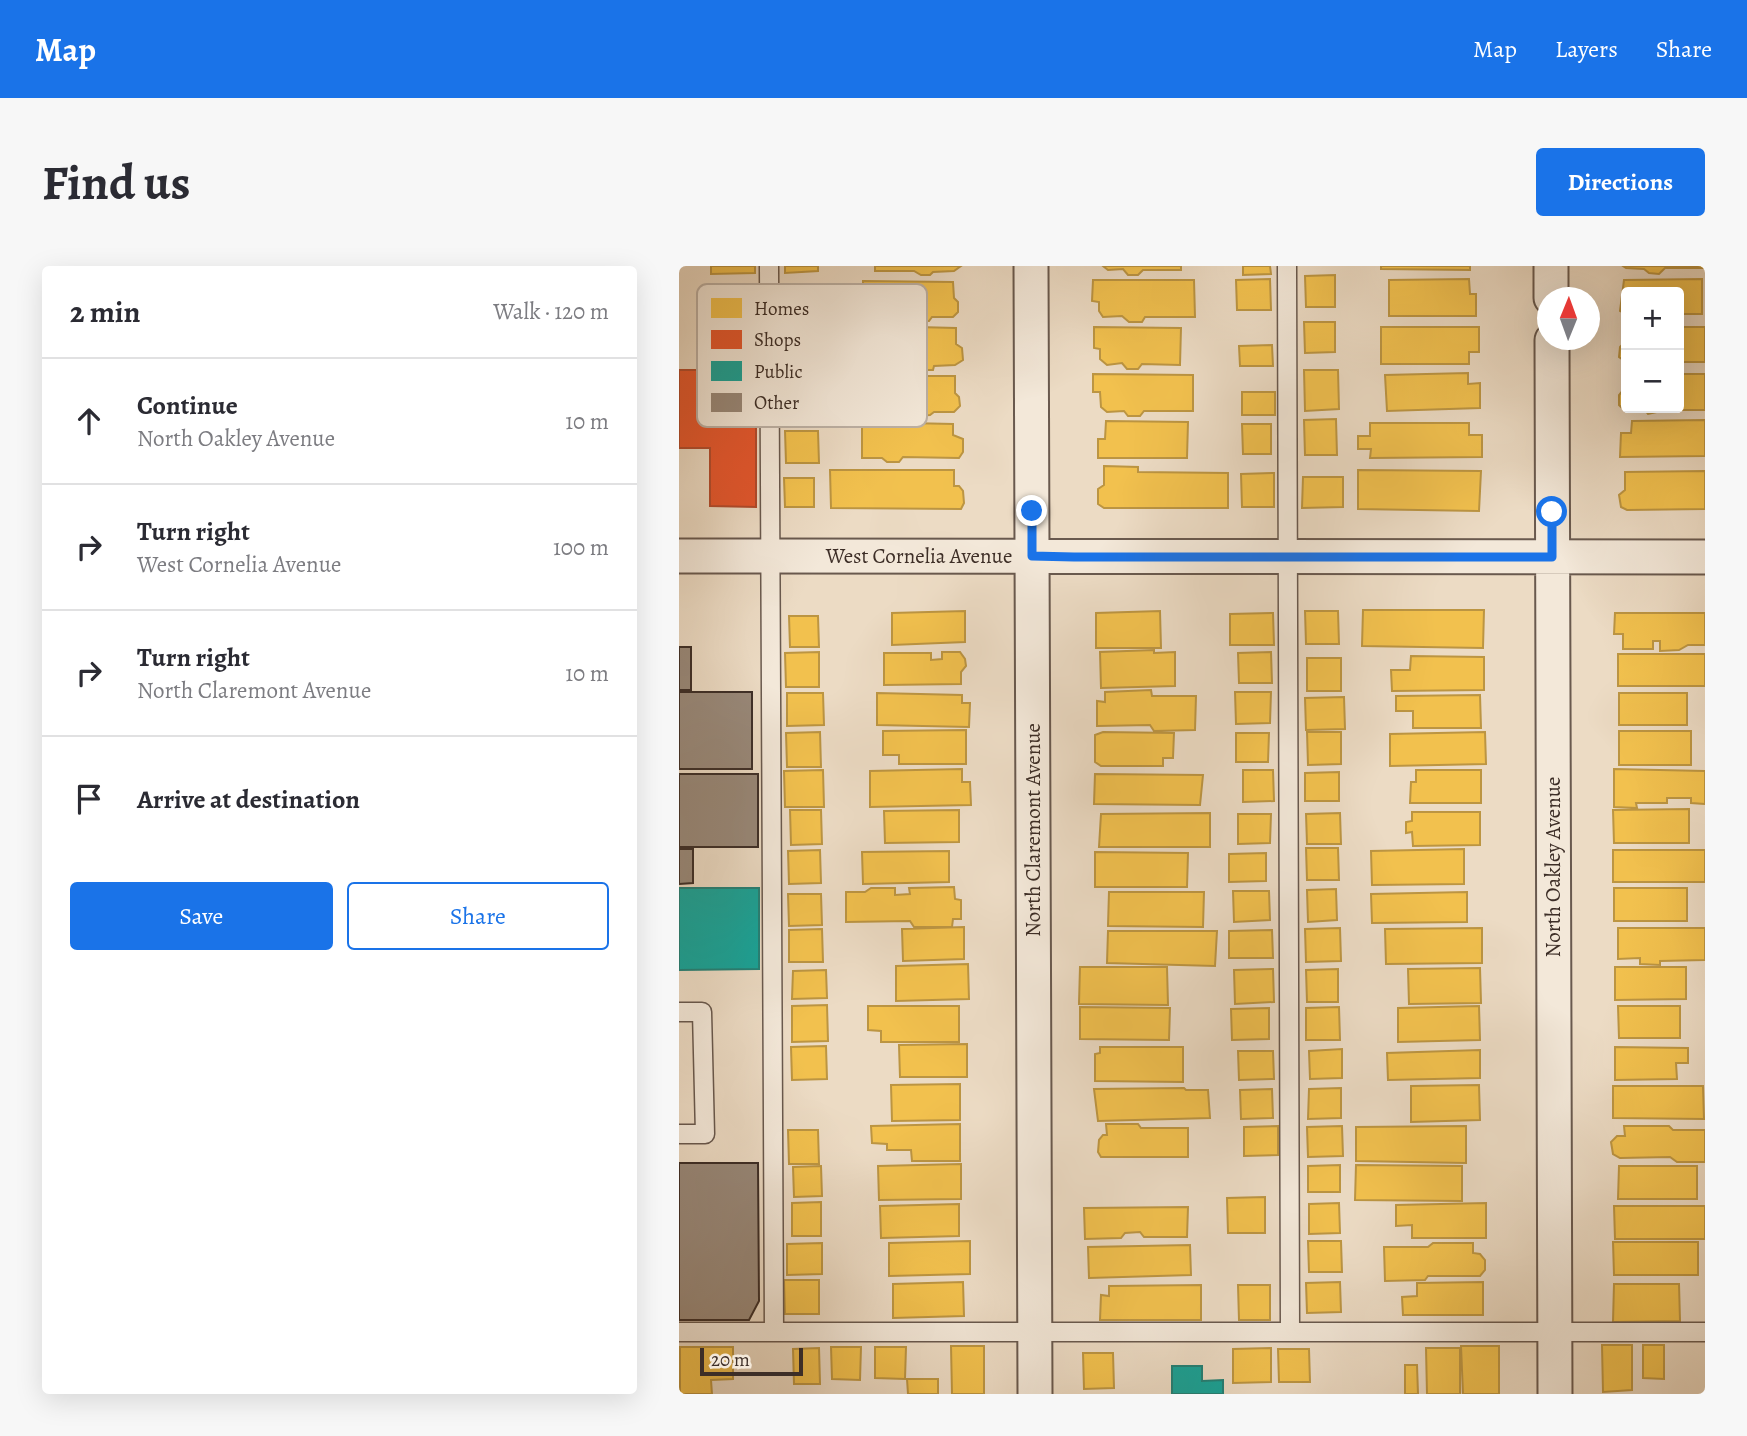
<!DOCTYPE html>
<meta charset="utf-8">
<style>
:root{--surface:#fff;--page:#f7f7f7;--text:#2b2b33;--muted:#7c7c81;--line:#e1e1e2;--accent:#1a73e8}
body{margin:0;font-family:Alegreya,serif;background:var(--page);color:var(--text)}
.controls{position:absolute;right:21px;top:21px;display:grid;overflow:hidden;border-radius:7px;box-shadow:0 7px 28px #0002}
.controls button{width:63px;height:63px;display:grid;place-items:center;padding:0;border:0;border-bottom:2px solid var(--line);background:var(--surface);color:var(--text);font:35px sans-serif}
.compass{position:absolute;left:858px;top:21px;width:63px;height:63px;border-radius:50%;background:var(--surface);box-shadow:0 7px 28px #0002;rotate:1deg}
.scale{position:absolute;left:21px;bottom:18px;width:103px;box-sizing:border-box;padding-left:7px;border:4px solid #3d2e27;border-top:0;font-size:19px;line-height:24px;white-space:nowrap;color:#3d2e27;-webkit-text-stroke:5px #f3e8d9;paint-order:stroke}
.stop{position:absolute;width:21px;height:21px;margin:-16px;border:5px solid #1a73e8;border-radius:50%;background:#fff}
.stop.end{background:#1a73e8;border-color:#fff;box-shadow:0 2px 7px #0008}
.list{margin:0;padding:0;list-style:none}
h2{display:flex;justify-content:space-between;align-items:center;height:91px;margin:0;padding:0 28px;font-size:30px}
h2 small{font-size:23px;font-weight:400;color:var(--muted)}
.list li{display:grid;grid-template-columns:46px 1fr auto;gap:21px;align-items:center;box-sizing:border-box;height:126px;padding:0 28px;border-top:2px solid var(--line)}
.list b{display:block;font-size:26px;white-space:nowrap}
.list p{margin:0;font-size:23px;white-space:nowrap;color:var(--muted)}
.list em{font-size:23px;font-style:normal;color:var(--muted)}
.actions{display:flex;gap:14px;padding:21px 28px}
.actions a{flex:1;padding:16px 0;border:2px solid var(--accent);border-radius:7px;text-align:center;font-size:24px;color:var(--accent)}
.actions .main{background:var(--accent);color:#fff}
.icon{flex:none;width:38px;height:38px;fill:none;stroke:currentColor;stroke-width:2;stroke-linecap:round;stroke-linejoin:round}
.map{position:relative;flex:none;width:1026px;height:1128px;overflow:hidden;border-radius:7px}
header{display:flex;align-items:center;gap:42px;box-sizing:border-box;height:98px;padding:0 35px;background:var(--accent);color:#fff}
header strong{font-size:33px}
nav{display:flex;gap:38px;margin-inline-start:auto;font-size:24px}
.intro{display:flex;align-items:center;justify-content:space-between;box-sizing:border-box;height:168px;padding:0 42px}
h1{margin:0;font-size:49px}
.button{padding:18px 32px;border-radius:7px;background:var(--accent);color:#fff;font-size:24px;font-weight:700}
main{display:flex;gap:42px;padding:0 42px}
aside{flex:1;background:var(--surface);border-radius:7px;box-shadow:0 7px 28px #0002}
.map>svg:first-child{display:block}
.homes{fill:#f2c14e;stroke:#bc9542;stroke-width:2}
.shops{fill:#e4572e;stroke:#b24b2c;stroke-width:2}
.public{fill:#17a398;stroke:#228076;stroke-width:2}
.building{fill:#988879;stroke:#3d2e27;stroke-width:2}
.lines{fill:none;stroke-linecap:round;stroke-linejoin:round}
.lane-casing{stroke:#69594e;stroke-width:21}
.street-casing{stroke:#69594e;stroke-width:37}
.lane{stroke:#f3e8d9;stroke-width:18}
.street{stroke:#f3e8d9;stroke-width:33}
.route{stroke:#1a73e8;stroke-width:9}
.labels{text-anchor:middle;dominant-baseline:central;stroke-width:7;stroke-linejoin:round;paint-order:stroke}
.street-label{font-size:21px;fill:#3d2e27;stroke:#f3e8d9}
.key{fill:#f3e8d9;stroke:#bcb0a4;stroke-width:2}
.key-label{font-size:19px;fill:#3d2e27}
</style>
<header>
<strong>Map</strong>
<nav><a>Map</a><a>Layers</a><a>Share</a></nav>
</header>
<div class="intro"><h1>Find us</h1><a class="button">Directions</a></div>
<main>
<aside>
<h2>2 min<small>Walk · 120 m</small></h2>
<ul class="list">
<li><svg class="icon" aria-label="ahead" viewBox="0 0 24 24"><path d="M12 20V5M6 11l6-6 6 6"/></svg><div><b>Continue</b><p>North Oakley Avenue</p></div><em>10 m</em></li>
<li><svg class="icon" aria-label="right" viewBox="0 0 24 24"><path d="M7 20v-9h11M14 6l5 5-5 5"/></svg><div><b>Turn right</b><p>West Cornelia Avenue</p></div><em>100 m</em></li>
<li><svg class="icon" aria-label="right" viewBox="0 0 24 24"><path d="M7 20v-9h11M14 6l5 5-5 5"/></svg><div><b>Turn right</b><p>North Claremont Avenue</p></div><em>10 m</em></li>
<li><svg class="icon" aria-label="arrive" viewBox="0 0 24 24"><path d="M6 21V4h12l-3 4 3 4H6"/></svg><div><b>Arrive at destination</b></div></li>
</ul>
<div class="actions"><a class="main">Save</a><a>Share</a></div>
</aside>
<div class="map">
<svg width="1026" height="1128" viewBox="0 0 1026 1128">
<rect width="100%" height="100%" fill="#ecdbc4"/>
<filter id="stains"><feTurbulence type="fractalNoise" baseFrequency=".00286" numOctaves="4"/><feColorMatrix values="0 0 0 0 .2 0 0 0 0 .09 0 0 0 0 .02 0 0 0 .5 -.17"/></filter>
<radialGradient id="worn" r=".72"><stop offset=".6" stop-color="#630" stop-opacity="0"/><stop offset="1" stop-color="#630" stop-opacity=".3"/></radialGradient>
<!-- homes -->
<path class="homes" d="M32,0h44v7l-44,1z
M106,0h33v5l-33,2z
M196,0h86l-7,5 -21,1 -3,3h-9l-7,-4h-39z
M424,0h78v4h-38l-5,5h-10l-5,-6 -15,1z
M564,0h27l1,8 -28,1z
M702,0h89v4l-89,-1z
M944,0h82v2h-40l-6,6 -10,-1 -5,-4 -18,-1z
M656,9v32h-29l-1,-31z
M591,13l1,31h-34l-1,-30z
M790,13l1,15h6v22h-87v-36z
M1023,13v35h-23v-22h-53v22l-6,-3 4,-31z
M414,14h101l1,37h-50l-3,5h-13l-7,-6 -19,1 -4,-6v-9l-7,-1z
M184,15l90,1 1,16 4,4v10l-5,5h-21l-3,4h-13l-5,-4h-48z
M625,56h31v30l-30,1z
M199,60l78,2v16l6,4 1,12 -8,5 -21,1 -1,4h-11l-5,-5 -40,-1z
M415,61l87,1 -1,37 -38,-1 -4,5h-11l-5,-6 -15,2 -7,-6v-10l-6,-1z
M702,61h98v25h-10v12h-88z
M946,61h1v35l-7,-5 1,-10 5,-5z
M1000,61h26v35h-26z
M593,79l1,21h-33l-1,-20z
M625,104h34l1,39 -34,2z
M789,107v11l12,-1v25l-93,3 -2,-36z
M414,108l100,1v36h-49l-4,5h-12l-4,-5 -17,1 -6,-5 -1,-15h-7z
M944,108h3v34h53v-34h26v36h-39l-18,4 -3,-4h-21l-5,-5v-10l5,-6z
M185,110h91v17l4,4 1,9 -6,6h-20l-4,3 -13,1 -5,-4h-48z
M563,126h33v23h-33z
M657,153l1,36h-32l-1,-35z
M1026,154v36l-85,1 1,-24h10l1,-12z
M427,155l82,1 -1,36h-89v-19h7z
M183,156l91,2v11l10,4v13l-4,6 -56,-1 -4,5h-12l-5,-4h-20z
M691,157h99v12h13v22l-112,1 1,-9h-13v-13h12z
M563,158h29v30h-28z
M106,165h33l1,32h-33z
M425,200l34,1v5l90,1v35h-124l-6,-4v-15l6,-4z
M151,204h124v16h5l4,5 1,12 -3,6 -130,-1z
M679,204l123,1 -2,40 -121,-2z
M1026,205v38l-78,1 -6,-3 -2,-12 6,-5v-18z
M595,207v34h-32l-1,-33z
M624,211h40v30l-41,1z
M105,212h30v29h-29z
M684,344h121l-1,38 -121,-2z
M286,345v31l-73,3v-32z
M481,345l1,37h-65v-35z
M626,345h33l1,33h-33z
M594,347l1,32h-44v-31z
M936,347h90v32h-17l-9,5 -19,1v-10h-7v8h-30v-15h-9z
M110,350h29l1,31h-29z
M475,384v3l21,-1v34l-74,2 -1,-36z
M140,386v35h-33l-1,-34z
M263,386h18l5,7 1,7 -5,6v12l-77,1v-32h47v7l11,-1z
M592,386l1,31h-33l-1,-30z
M939,388h87v32h-87z
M732,390l73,1v33l-92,1 -1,-21h19z
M628,392h34v33h-34z
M472,424l1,6h44l-1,34 -41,1 -4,-6 -53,1v-25l8,1v-10z
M556,426h36l-1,31 -34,1z
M108,427h36l1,32 -37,1z
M198,427l85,2v8h8l-1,24 -92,-2z
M940,427h68v32h-68z
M801,429l1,33h-68v-17h-17v-15z
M665,431l1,32 -39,1 -1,-32z
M287,464v34h-67v-9h-16v-24z
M940,465h72v34h-72z
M141,466l1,35h-34l-1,-34z
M424,466l71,1 -1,25h-10v8h-62l-6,-4v-27z
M628,466h34v32l-33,1z
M806,466l1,32 -96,2v-32z
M557,467h33l-1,29h-32z
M283,503v13h8l1,23 -101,2v-36z
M935,503l91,2v33l-14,-1v-5h-24v5h-31l1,5 -23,-1z
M144,504l1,37h-39l-1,-36z
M564,504h30l1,31 -31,1z
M737,504h65v33h-71l1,-21h5z
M660,506v29h-34v-28z
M416,508l108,1 -3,30 -106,-1z
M1010,543v34h-75l-1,-33z
M111,544h31l1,34 -31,1z
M280,544v32l-74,1 -1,-32z
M733,546h68v33l-67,1 -1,-14 -6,1v-11l6,-1z
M531,547v34h-111l2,-33z
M661,547l1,31h-34l-1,-30z
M559,548h33l-1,29 -32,1z
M627,582h32l1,32h-32z
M785,583v35l-92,1 -1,-34z
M141,584l1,33 -32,1 -1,-33z
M934,584h92v32h-92z
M270,585v31l-86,2 -1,-32z
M416,586l93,1 -1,34h-92z
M587,587v28l-37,1v-28z
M275,621l1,12 6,1v19h-8l-1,8h-38l-4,-6 -64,1v-30h19l6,-4h24v7l15,-1 -1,-6z
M935,622h73v33h-73z
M657,623l1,31 -29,2 -1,-32z
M554,625h36l1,29 -36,2z
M430,626h95l-1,35 -95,-1z
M788,626v30l-95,1 -1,-29z
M109,628h33l1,31 -33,1z
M285,661v32l-61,2 -1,-32z
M661,662l1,33 -35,1 -1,-33z
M803,662v35l-96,1 -1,-35z
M939,662h87v32l-45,1v4l-20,-1v-6l-22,1z
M143,663l1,33h-34v-32z
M593,664l1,28h-44v-27z
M429,665h109l-2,35 -108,-3z
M289,698l1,35 -73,2v-35z
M401,701h87l1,38 -89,-1z
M936,701h71v32l-71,1z
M801,702l1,35 -72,1 -1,-35z
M594,703l1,33 -39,2 -1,-34z
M659,703v33h-31l-1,-32z
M147,704l1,28 -35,1 1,-28z
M148,739l1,36 -36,1v-36z
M189,740h91v36h-78v-11l-13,-1z
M800,740l1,34 -82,2v-34z
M939,740h62v32h-61z
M401,741l90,1 -1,32 -89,-1z
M660,741l1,33h-34v-32z
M590,742v31l-37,1 -1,-31z
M288,778v33h-67l-1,-32z
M147,780l1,33 -35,1 -1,-33z
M421,781h83v35l-88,-1v-27l5,-1z
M936,781l73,1v15h-12l1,16 -62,1z
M663,783v29l-32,1 -1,-28z
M801,784v28l-92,2 -1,-27z
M559,785h35l1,28 -35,1z
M281,818v36l-68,1 -1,-36z
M800,819l1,35 -69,2v-36z
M934,820h90l1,33 -91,-1z
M505,822l2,2h22l2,28 -112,3 -4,-32z
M662,822v30l-33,1 1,-30z
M593,823l1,29 -32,1 -1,-29z
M281,858v37h-48l-1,-11h-24v-6l-15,-1 -1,-17z
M427,858h32l3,4h47v29h-87l-3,-5 1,-12 4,-5h4z
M599,860v29l-34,1v-29z
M663,860l1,30 -35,1 -1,-30z
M787,860v37l-110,-2v-34z
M945,860h45l4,4h32v32h-28l-7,-5 -50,1 -7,-4 -2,-12 6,-6h8z
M109,864h30l1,34h-30z
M282,898v35l-82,1 -1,-34z
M661,899v27h-32v-26z
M677,899l106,1v35l-107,-1z
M142,900l1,30 -28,1 -1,-30z
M940,900h78v33h-79z
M586,931v36h-37l-1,-35z
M142,936v34h-29v-33z
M660,937l1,30 -31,1v-30z
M807,937v35h-74v-13l-16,1v-21z
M280,938v32l-78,2 -1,-32z
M935,940h91v33h-90z
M509,941l-1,30h-43l-4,-5 -15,1 -4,5 -36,1 -1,-31z
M291,975v33l-81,2v-33z
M629,975h33l1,31h-33z
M934,976h85v33h-84z
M143,977v31l-35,1v-31z
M754,977h40v10l7,1 5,6v10l-5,6h-52l-3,4 -40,1 -1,-34h44z
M511,979l1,30 -102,3 -1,-31z
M105,1014h35v34h-34z
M284,1016l1,34 -71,2v-34z
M661,1016l1,30 -34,1 -1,-30z
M804,1016v33h-80l-1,-18 15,-1v-13z
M935,1018h65l1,37 -67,1z
M522,1019v35h-101l1,-25 8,1v-10z
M559,1019h32v35h-31z
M923,1079h30v45l-29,2z
M964,1079h21v34l-21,-1z
M272,1080h33v48h-32z
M782,1080h38v48h-36z
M1,1081h53v32l-22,1 1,14h-32z
M152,1081h30l-1,33 -28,-1z
M196,1081h31l-1,32 -30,-1z
M140,1082l1,36h-26l-1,-35z
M592,1082v34l-38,1v-34z
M747,1082h34v46h-33z
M599,1083h31l1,33h-31z
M404,1087h30l1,35 -30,1z
M726,1099h12l1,29h-13z
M228,1113h31v15h-30z"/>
<!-- shops -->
<path class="shops" d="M0,104h77v137l-46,-1v-58h-31z"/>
<!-- public -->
<path class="public" d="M0,622h80v81l-80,1z
M493,1100h30v15l21,-1v14h-51z"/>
<!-- building -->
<path class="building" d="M0,381h12v43h-12z
M0,426h73v77h-73z
M0,508h79v73h-79z
M0,583h14v34l-14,1z
M0,897h79l1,138 -10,19h-70z"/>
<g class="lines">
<defs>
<path id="lane" d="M90,0l5,1066
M608,0l3,1066
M0,746h23l3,122h-26
M0,1066h1026"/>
<path id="street" d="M352,0l4,1128
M872,0v32
M873,74l3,1054
M0,290l1026,1"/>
</defs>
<!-- lane casing -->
<use href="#lane" class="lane-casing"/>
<!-- street casing -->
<use href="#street" class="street-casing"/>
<!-- lane -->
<use href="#lane" class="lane"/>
<!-- street -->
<use href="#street" class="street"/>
</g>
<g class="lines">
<!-- route -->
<path class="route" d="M353,245v45l42,1h478v-45"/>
</g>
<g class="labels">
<!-- street labels -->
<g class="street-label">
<text x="240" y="290">West Cornelia Avenue</text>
<text transform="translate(354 564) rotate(-90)">North Claremont Avenue</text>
<text transform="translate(874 601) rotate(-90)">North Oakley Avenue</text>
</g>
</g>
<!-- legend -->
<rect x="18" y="18" width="230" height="143" rx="10" class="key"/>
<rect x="32" y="32" width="31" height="20" fill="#f2c14e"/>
<rect x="32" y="64" width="31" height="19" fill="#e4572e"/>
<rect x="32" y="95" width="31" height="20" fill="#17a398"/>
<rect x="32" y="127" width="31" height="19" fill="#988879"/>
<g class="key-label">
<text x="75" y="49">Homes</text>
<text x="75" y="80">Shops</text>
<text x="75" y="112">Public</text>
<text x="75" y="143">Other</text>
</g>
<rect width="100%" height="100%" filter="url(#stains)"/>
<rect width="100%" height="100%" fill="url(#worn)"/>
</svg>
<div class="controls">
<button>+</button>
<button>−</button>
</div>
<svg class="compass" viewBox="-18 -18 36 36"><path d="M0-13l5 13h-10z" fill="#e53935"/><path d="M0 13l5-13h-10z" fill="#7c7c81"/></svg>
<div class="scale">20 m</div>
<div class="stop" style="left:873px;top:246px"></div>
<div class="stop end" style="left:353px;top:245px"></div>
</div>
</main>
